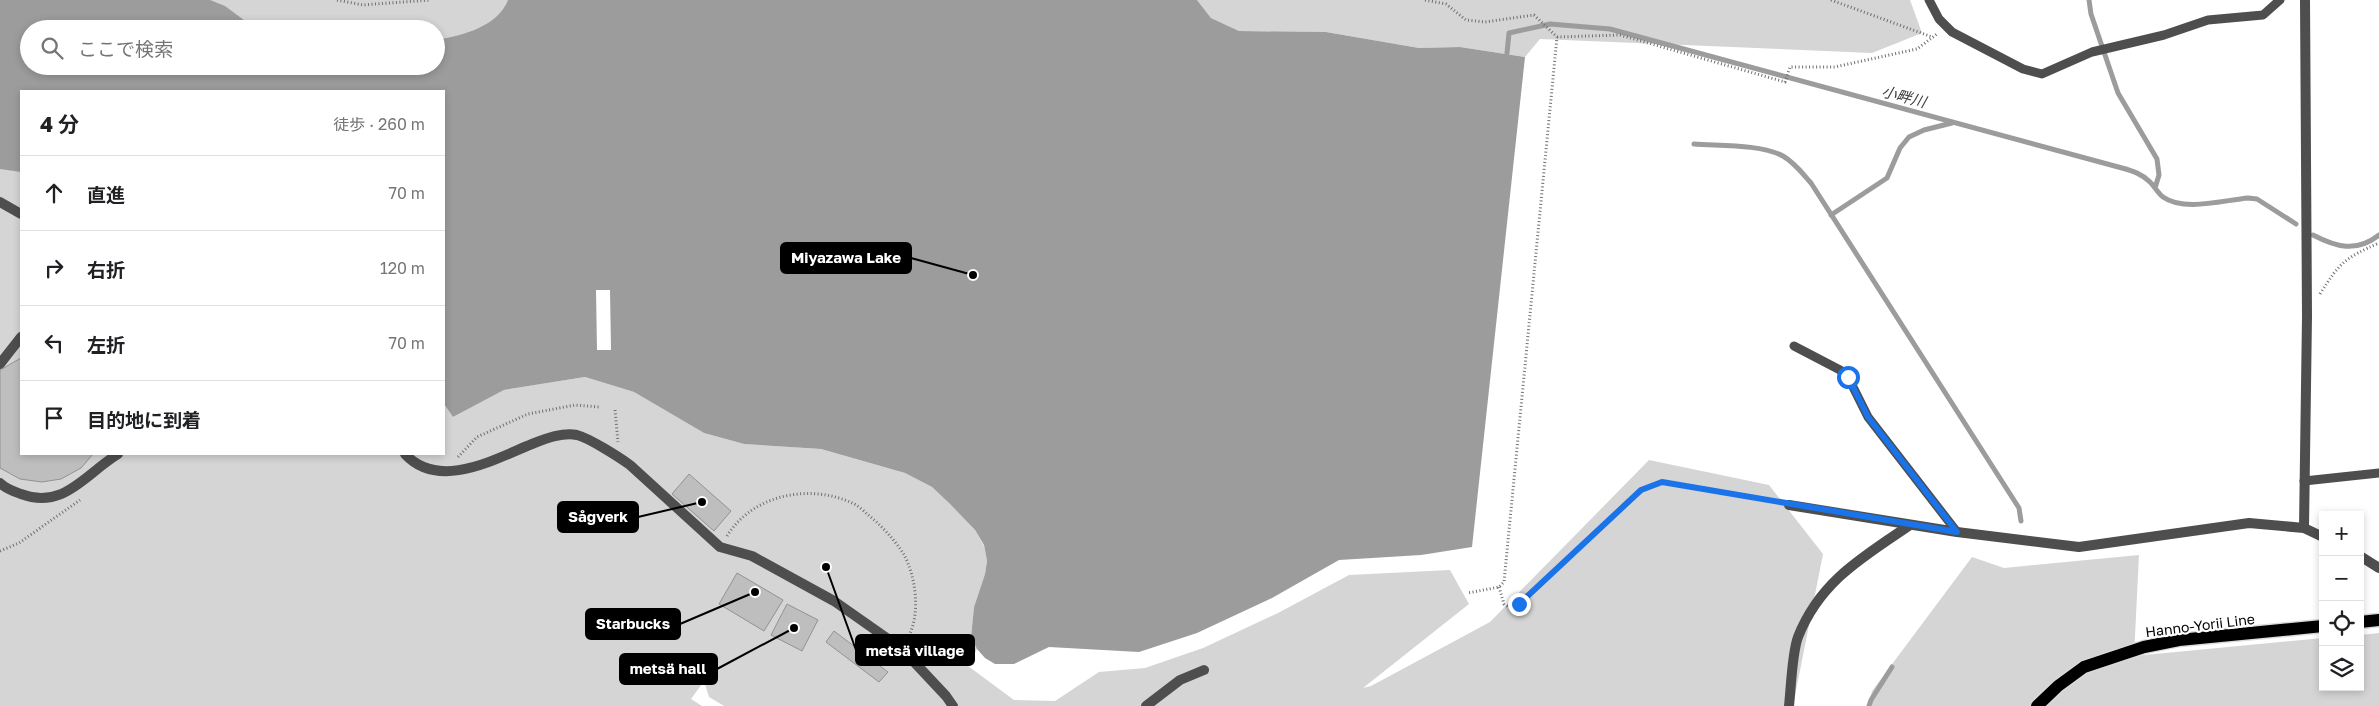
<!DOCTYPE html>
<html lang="ja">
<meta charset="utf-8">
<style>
:root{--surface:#fff;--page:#f6f6f6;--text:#202124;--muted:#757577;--line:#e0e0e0}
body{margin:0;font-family:"Golos Text","Noto Sans JP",sans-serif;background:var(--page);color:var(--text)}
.controls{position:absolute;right:15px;bottom:15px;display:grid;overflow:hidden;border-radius:0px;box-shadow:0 2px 8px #0003}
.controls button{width:45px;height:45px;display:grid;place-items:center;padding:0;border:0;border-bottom:1px solid var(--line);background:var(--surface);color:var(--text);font:25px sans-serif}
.stop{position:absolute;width:15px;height:15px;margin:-11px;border:4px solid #1a73e8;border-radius:50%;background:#fff}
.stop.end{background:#1a73e8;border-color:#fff;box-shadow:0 1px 5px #0008}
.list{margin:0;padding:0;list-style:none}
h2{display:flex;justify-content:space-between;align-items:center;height:65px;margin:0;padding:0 20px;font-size:21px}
h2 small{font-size:16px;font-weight:400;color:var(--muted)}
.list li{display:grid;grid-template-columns:32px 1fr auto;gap:15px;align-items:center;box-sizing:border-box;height:75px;padding:0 20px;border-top:1px solid var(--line)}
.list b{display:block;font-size:19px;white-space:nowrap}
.list em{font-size:16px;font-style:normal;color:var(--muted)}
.icon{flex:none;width:28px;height:28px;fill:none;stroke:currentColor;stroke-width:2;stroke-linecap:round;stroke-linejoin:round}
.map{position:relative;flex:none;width:2379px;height:706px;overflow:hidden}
.search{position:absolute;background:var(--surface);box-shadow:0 2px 8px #0003;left:20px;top:20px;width:425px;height:55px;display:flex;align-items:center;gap:12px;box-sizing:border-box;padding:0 18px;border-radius:28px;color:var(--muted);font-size:19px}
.panel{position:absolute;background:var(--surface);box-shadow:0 2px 8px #0003;left:20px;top:90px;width:425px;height:365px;border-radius:0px}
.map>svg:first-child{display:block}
.green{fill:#d5d5d5}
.water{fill:#9c9c9c}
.pier{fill:#fff}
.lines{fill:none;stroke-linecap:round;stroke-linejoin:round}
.stream{stroke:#9c9c9c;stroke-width:5}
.building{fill:#bebebe;stroke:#929292}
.primary-casing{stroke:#dbdbdb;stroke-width:15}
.path{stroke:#707070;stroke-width:3;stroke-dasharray:1 2.5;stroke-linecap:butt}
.lane{stroke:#4e4e4e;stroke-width:9}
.street{stroke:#4e4e4e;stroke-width:10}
.primary{stroke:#000;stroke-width:12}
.route{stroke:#1a73e8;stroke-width:6}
.labels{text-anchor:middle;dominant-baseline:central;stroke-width:4.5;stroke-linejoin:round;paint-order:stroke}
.street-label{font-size:14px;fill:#000;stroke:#fff}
.water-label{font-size:15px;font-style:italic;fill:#3d3d3d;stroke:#fff}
.leader{fill:none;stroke:#000;stroke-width:2}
.callout-dot{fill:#000;stroke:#fff;stroke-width:2}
.callout{fill:#000;stroke:#000;stroke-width:2}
.callout-label{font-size:15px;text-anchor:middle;font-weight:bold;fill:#fff}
</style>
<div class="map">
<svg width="2379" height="706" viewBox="0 0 2379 706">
<rect width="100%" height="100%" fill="#fff"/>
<!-- green -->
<path class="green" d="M0,0h508c-11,27 -45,35 -72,40v-11h-407v37l-8,25v363h423v-50l9,13 51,-27 81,-13 49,15 70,41 40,11 77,5 84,24 27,14 18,17 25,26 9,16 3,15 -2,13 -11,33 -3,29 6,13 -9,17 46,34 41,1 44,-29 46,-4 58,-20 75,-35 71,-38 101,-5 19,34 -106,84 8,-2 119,-64 159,-162 120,25 54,69 -30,152h-1069l-15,-9 -5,-16 -13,18 11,7h-702z
M1197,0h713l12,33 -50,20 -332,-14 -15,18 -65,-10 -41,1 -93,-16 -87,-1 -28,-13z
M2139,555l-5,101 189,-18v49h37v-52l19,-2v73h-511l4,-15 100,-134 32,11z"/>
<!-- water -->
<path class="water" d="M0,0h210l15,6 31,23h-227v37h407v-26c27,-5 61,-13 72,-40h689l14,18 28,13 87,1 93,16 41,-1 65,10 -53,490 -51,8 -82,5 -67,38 -75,35 -58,19 -90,-5 -35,17h-19l-10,-6 -8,-9 -6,-12 3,-30 11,-33 2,-13 -3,-16 -9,-15 -25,-26 -18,-17 -27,-14 -84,-24 -77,-5 -40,-11 -70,-41 -49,-15 -81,13 -51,27 -9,-13v-313h-423v81l-21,-3z"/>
<!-- pier -->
<path class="pier" d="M596,290h14l1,60h-14z"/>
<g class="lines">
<!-- stream -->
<path class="stream" d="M2089,0l2,14 27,79 39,66 2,16 -4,13
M1507,53l2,-20 41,-9 60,5 512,139c11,3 20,6 28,14 5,5 8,11 13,15 21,15 61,3 85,1l9,1 39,25
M1694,144c26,2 66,0 89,12 12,7 20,18 28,27l208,325 2,13
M1831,215l56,-37 13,-30 9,-11 15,-7 28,-7
M2313,235c23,12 43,18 66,0
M1869,706l2,-6 21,-33"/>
</g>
<!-- building -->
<path class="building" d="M21,358v96h72l-12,14 -20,11 -19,3 -22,-3 -20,-11v-98z
M689,474l42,37 -17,20 -42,-37z
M737,573l46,27 -19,31 -45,-27z
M787,604l31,16 -16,31 -31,-16z
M834,631l54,41 -9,10 -53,-40z"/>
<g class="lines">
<defs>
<path id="primary" d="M2360,622l19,-2
M2037,706l21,-20 26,-19 60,-20 35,-7 144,-14"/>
</defs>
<!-- primary casing -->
<use href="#primary" class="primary-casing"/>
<!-- path -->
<path class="path" d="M337,0l26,5 67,-5
M1425,0l21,4 20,16 19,2 49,-7 23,22 -53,545 -5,5 -31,6
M1831,0l101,37
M1557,37l63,-2 165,47 5,-15h45l82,-18 20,-15
M2320,294c20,-32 25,-36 59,-51
M615,410l3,32
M458,457l19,-20 51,-23 47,-9 24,2
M727,536c25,-41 82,-53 125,-33 5,2 11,7 15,11 14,11 26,24 36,39 13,22 18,62 5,84
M0,551l19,-8 61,-43
M1499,587l5,17 6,4 9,-4 122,-114 21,-8 114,20"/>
<!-- lane -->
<path class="lane" d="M1929,0l10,19 13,13 71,37 19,5 50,-22 72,-17 44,-15 55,-5 17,-15
M1794,346l46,24 8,7 20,40 89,115
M2304,481l75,-8"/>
<!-- street -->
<path class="street" d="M0,202l21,12
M0,364l21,-27
M405,454c34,37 90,5 127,-10 13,-5 30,-12 45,-9 12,3 42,22 53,30l90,82 32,9 82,45 67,47 45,48 7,10
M0,483c6,6 13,8 21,11 43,16 64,-20 97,-40
M1789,505l168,27 122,15 170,-24 55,5 19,9
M2304,528l3,-212 -2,-316
M2360,556l19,12
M1146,706l34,-26 24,-10
M1789,706c2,-18 3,-53 9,-69 22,-56 65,-80 112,-112"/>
<!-- primary -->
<use href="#primary" class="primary"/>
</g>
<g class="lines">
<!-- route -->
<path class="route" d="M1519,604l122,-114 21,-8 295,50 -89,-115 -20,-40"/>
</g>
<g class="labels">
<!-- street labels -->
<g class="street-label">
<text transform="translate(2200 625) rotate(-7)">Hanno-Yorii Line</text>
</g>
<!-- water labels -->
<g class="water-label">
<text transform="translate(1904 96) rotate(15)">小畔川</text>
</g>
</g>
<!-- callouts -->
<path class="leader" d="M973 275L911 258M702 502L638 517M755 592L680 624M826 567L856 650M794 628L717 669"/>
<g class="callout-dot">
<circle cx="973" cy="275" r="5"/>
<circle cx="702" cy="502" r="5"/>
<circle cx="755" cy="592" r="5"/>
<circle cx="826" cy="567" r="5"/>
<circle cx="794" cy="628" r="5"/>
</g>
<g class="callout">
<rect x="781" y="243" width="130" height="30" rx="5"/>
<rect x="558" y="502" width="80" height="30" rx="5"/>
<rect x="586" y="609" width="94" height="30" rx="5"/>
<rect x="856" y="635" width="118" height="30" rx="5"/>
<rect x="620" y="654" width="97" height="30" rx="5"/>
</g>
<g class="callout-label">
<text x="846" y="263">Miyazawa Lake</text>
<text x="598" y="522">Sågverk</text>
<text x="633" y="629">Starbucks</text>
<text x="915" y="656">metsä village</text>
<text x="668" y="674">metsä hall</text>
</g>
</svg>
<div class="controls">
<button>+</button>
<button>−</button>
<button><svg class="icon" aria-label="locate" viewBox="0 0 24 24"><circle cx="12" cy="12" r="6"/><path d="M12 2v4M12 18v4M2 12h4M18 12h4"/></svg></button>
<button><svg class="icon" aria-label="layers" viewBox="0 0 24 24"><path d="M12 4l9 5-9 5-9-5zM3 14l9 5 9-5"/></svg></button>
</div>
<div class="stop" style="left:1848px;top:377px"></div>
<div class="stop end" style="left:1519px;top:604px"></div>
<div class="search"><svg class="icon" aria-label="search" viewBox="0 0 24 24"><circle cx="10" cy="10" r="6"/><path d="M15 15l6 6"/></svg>ここで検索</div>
<section class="panel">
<h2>4 分<small>徒歩 · 260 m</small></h2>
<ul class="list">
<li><svg class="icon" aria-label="ahead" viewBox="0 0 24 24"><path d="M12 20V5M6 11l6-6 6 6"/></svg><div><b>直進</b></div><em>70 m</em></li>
<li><svg class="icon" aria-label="right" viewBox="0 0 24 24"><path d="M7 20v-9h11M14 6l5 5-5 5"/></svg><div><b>右折</b></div><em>120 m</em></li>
<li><svg class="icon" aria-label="left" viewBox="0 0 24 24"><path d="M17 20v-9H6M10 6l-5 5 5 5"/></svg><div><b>左折</b></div><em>70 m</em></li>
<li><svg class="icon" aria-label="arrive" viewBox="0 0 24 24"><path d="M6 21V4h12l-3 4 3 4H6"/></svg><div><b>目的地に到着</b></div></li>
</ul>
</section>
</div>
